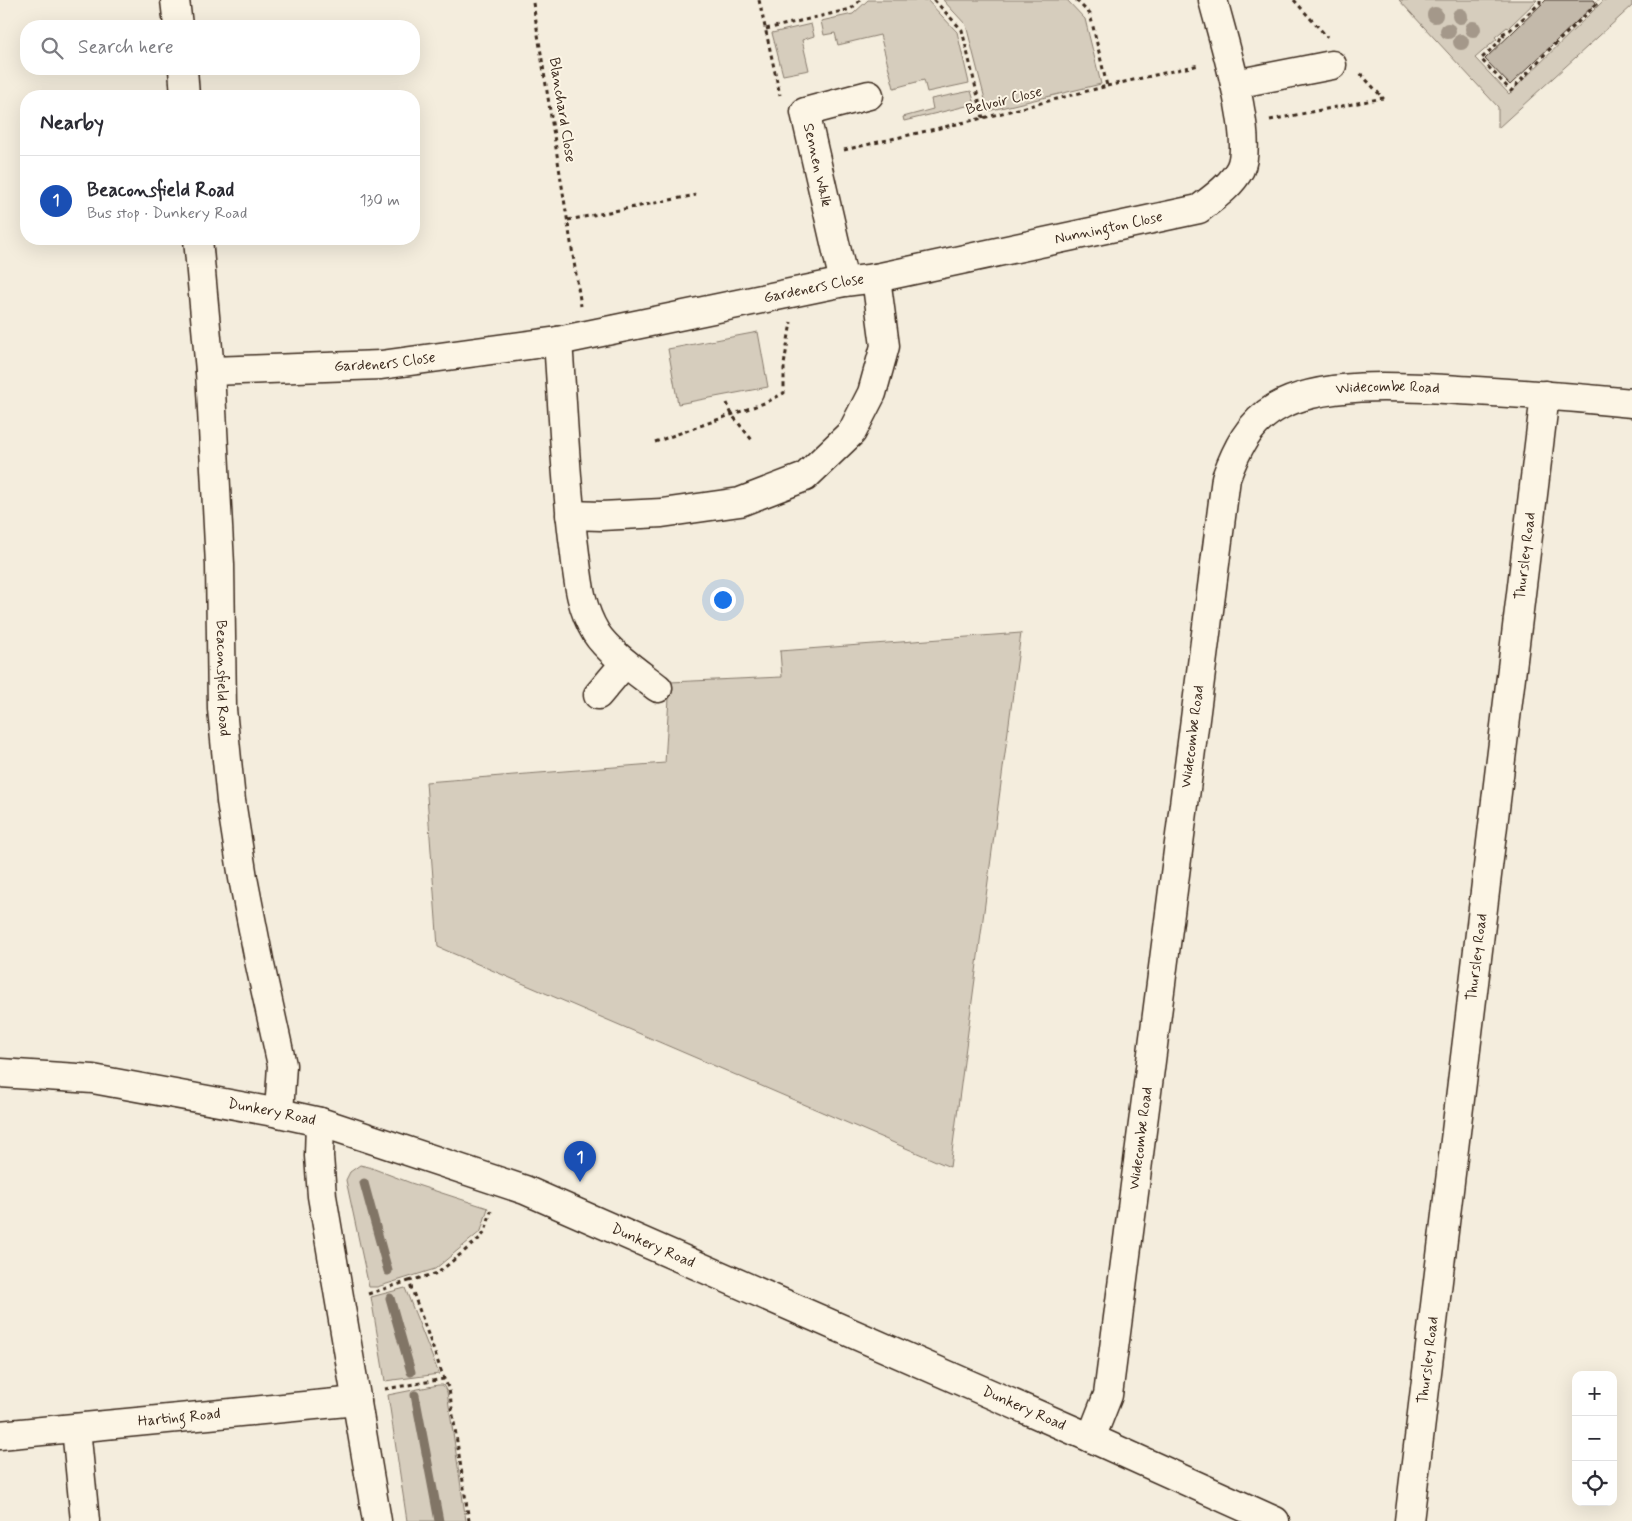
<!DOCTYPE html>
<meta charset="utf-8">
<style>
:root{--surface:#fff;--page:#f2f2f3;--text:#2b2b33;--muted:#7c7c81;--line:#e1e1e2;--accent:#3b2a1e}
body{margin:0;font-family:Mynerve,sans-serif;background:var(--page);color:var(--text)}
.controls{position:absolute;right:15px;bottom:15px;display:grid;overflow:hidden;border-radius:10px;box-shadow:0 5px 20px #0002}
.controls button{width:45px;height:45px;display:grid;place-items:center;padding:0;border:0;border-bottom:1px solid var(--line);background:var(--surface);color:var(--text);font:25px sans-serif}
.you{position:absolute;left:722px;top:599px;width:18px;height:18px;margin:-12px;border:4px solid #fff;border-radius:50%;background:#1a73e8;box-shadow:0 0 0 8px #1a73e833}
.badge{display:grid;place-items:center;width:32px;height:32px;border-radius:50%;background:var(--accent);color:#fff;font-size:16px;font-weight:700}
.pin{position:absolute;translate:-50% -41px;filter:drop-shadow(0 1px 2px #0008)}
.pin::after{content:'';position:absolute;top:26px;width:18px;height:15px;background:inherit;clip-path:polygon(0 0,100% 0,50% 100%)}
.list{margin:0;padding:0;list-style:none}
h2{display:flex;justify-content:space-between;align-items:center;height:65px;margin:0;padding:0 20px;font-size:21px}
h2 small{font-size:16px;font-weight:400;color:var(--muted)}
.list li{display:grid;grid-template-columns:32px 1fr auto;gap:15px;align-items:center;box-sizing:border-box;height:90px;padding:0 20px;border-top:1px solid var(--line)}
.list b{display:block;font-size:19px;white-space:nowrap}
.list p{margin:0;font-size:16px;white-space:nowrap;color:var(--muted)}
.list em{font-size:16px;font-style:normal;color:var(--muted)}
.icon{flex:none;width:28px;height:28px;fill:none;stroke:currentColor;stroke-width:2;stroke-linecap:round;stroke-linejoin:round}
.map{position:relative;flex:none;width:1632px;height:1521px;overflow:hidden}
.search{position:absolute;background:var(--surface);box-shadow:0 5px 20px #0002;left:20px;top:20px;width:400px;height:55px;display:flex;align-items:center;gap:12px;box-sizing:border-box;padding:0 18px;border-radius:20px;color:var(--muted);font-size:19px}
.panel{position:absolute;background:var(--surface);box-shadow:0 5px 20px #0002;left:20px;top:90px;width:400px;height:155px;border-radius:20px}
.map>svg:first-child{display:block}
.green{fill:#d6cdbd;stroke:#887c6e}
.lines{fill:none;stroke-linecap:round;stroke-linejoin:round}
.stream{stroke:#817466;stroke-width:9}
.building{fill:#c3b9aa;stroke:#3b2a1e}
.street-casing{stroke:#3b2a1e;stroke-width:31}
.secondary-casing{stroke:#3b2a1e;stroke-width:31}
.path{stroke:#3b2a1e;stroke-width:3;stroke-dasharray:4 4;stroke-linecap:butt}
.street{stroke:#fcf5e5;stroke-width:28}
.secondary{stroke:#fcf5e5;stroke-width:28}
.tree{fill:#a4988a}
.labels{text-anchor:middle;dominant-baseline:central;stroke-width:4;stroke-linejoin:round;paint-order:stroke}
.street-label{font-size:15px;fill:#3b2a1e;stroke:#fcf5e5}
</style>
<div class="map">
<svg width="1632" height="1521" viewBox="0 0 1632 1521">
<rect width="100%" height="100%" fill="#f4eddd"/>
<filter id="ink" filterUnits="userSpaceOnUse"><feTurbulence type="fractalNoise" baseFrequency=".02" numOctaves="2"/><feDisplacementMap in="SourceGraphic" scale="10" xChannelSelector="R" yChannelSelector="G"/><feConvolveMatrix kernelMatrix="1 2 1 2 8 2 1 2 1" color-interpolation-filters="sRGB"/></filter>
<g filter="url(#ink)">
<!-- green -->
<path class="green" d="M868,0h59l30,32 12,51 -42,9 -3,-12 -30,8 -14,-53 -42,10 -3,-12 -11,2 -3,-14 32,-7z
M943,0h124l18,19 16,65 -113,27 -22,-86z
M1399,0h138l-29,28 -1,-1 -12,10 2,2 -22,19 34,36 95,-94h28v6l-134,122v-21z
M811,24l3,12 -12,4 7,30 -26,5 -11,-42z
M971,91l4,13 -71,17 -1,-4 30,-8 -2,-10z
M758,332l10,55 -90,17 -10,-55z
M1021,633l-71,534 -512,-220 -12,-165 239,-19 5,-81 112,-5 -2,-26z
M360,1165l9,2 42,16 77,25 -7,23 -46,38 -58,18h-8l-23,-107 4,-8z
M405,1288l34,86 -54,7 -14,-84z
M438,1385h5l4,7 19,129h-59l-19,-126z"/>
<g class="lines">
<!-- stream -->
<path class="stream" d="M364,1183l24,88
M390,1298l21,74
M415,1395l24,126"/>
</g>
<!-- building -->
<path class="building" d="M1546,0h48l2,3 -86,82 -25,-26z"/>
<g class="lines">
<defs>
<g id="street">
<path d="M175,0l3,26"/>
<path d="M183,69l2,27"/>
<path d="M1235,84l97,-19"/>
<path id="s1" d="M198,239l12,132 10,194 2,144 9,92 12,77 17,87 22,100 -3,48"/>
<path id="s2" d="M876,278l323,-69c14,-11 32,-23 41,-40 15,-31 -18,-133 -27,-169"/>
<path d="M844,282l-39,-170 64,-17"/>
<path d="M558,341c5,68 7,137 16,205 4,31 5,59 22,87 12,19 44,41 62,55"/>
<path id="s3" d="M210,371l171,-6 177,-24 286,-59 32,-4 9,68 -13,47 -20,39 -47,45 -65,25 -78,11 -61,3 -31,-1"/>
<path d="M598,695l27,-32"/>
<path d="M320,1122l-1,34 3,40 55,325"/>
<path d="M76,1428l9,93"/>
<path id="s4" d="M0,1435l357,-34"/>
<path id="s5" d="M1091,1438l17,-43 118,-917c10,-28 23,-55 49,-70 51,-30 144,-20 202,-17 52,3 103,7 155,12"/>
<path id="s6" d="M1409,1521l136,-1126"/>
</g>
<g id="secondary">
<path id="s7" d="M0,1073l93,6 186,34 41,9 205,68 566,248 184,83"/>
</g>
</defs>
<!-- street casing -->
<use href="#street" class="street-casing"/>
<!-- secondary casing -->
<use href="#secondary" class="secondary-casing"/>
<!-- path -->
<path class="path" d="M759,0l21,95
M934,0l28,30 21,88
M1294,0l33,37
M1540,0v3l-30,27 -8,4 -3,8 -18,17 30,32 35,-38 52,-50v-3
M533,3l48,303
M766,29l85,-20 9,-9
M1502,34l5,4
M1107,86l92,-21
M1270,120l113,-22 -23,-25
M844,150l139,-32 124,-32 -17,-72 -14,-14
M568,220l128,-25
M727,403l5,12 20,25
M655,442l112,-40 17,-9v-28l7,-43
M409,1281l29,-8 42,-35 5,-6 6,-21
M368,1294l41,-13 35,98 5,10 20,132
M385,1389l59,-10"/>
<!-- street -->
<use href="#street" class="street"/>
<!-- secondary -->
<use href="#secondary" class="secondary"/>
</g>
<!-- trees -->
<g class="tree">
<circle cx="1435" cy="15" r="8"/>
<circle cx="1460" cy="16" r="8"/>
<circle cx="1473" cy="29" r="8"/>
<circle cx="1448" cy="31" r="8"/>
<circle cx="1461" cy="42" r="8"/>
</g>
</g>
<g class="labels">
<!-- street labels -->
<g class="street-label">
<text transform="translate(1004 101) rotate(-14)">Belvoir Close</text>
<text transform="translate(562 110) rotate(81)">Blanchard Close</text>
<text transform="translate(817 165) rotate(77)">Sennen Walk</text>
<text stroke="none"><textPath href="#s2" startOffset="238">Nunnington Close</textPath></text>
<text stroke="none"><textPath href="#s3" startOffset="611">Gardeners Close</textPath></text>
<text stroke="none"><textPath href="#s3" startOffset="175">Gardeners Close</textPath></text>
<text stroke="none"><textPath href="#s5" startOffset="1174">Widecombe Road</textPath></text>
<text stroke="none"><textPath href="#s6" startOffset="972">Thursley Road</textPath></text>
<text stroke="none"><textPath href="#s1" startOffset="440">Beaconsfield Road</textPath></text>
<text stroke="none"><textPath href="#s5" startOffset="710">Widecombe Road</textPath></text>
<text stroke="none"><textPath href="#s6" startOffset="568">Thursley Road</textPath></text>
<text stroke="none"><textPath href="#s7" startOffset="275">Dunkery Road</textPath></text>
<text stroke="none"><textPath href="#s5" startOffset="305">Widecombe Road</textPath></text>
<text stroke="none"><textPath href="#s7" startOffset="680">Dunkery Road</textPath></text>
<text stroke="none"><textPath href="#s6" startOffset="162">Thursley Road</textPath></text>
<text stroke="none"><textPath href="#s7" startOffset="1085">Dunkery Road</textPath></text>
<text stroke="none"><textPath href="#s4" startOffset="180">Harting Road</textPath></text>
</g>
</g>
</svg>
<div class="controls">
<button>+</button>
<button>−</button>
<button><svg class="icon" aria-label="locate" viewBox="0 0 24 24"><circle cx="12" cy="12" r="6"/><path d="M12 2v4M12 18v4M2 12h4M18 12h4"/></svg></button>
</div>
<div class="you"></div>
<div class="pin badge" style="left:580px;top:1182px;background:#1a4fb4">1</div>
<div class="search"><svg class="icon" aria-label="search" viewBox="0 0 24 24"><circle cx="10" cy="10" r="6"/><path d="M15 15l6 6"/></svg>Search here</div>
<section class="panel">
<h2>Nearby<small></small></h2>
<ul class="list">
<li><span class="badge" style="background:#1a4fb4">1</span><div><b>Beaconsfield Road</b><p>Bus stop · Dunkery Road</p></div><em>130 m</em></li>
</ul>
</section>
</div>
